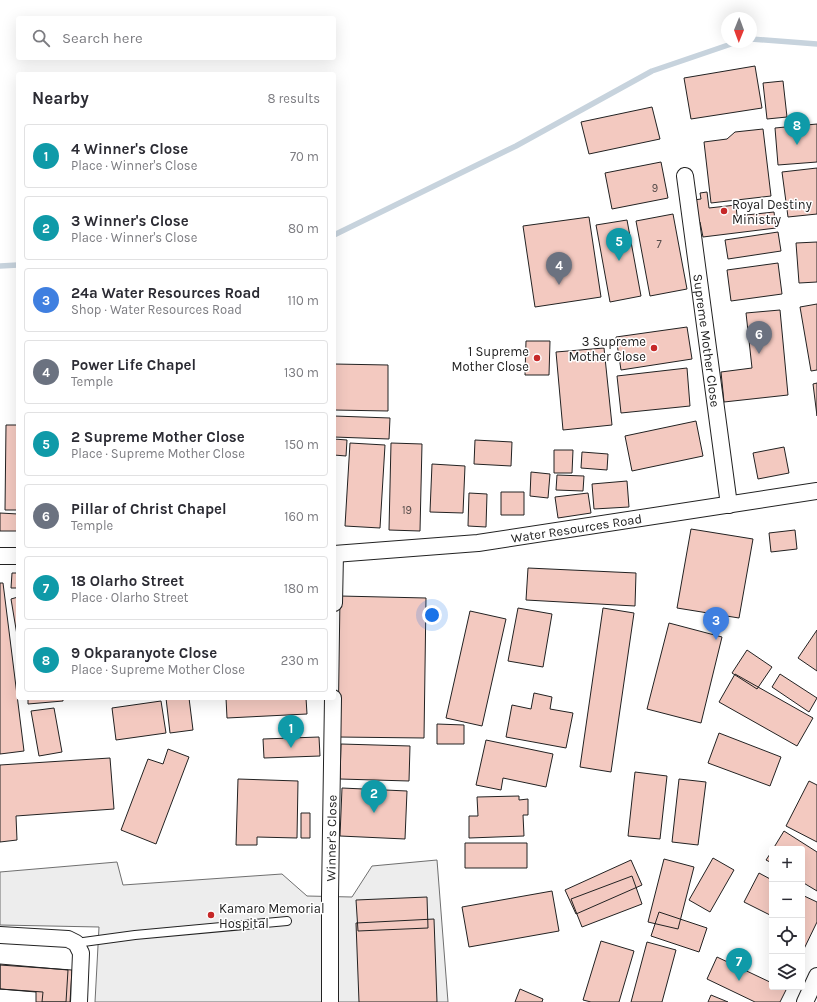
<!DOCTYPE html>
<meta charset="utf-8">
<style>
:root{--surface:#fff;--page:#f7f7f7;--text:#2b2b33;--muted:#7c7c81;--line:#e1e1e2;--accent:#c62828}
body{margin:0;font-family:Karla,sans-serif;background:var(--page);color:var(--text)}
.controls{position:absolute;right:12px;bottom:12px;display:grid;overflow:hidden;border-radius:4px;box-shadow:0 4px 16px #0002}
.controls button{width:36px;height:36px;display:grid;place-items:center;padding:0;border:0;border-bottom:1px solid var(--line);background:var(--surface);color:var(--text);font:20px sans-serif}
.compass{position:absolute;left:721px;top:12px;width:36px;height:36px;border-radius:50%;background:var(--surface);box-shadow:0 4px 16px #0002;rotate:181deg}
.you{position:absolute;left:432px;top:615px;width:14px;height:14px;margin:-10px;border:3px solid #fff;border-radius:50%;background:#1a73e8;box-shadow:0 0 0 6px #1a73e833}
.badge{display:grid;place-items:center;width:26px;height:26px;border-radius:50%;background:var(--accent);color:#fff;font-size:13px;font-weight:700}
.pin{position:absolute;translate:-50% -33px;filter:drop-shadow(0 1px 2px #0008)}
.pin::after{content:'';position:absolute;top:21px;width:14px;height:12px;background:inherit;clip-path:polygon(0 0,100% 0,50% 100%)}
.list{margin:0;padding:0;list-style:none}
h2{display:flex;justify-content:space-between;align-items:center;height:52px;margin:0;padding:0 16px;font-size:17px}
h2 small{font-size:13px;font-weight:400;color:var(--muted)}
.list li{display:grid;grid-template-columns:26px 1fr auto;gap:12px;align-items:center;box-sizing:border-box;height:64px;margin:0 8px 8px;padding:0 8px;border:1px solid var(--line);border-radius:4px}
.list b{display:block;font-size:15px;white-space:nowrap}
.list p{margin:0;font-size:13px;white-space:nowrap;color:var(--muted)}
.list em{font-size:13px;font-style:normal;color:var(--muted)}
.icon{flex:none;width:22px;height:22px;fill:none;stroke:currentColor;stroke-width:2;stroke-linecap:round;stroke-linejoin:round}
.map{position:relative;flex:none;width:817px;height:1002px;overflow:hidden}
.search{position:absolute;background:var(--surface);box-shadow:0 4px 16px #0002;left:16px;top:16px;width:320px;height:44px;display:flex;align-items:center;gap:10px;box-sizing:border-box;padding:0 14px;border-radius:4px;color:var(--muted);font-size:15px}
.panel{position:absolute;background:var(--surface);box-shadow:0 4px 16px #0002;left:16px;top:72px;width:320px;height:628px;border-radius:4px}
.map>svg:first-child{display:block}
.parking{fill:#ededed;stroke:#6f6f6f}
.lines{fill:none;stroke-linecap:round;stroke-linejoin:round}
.stream{stroke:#c7d3dd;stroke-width:5.5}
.building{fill:#f3c9c0;stroke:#222}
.lane-casing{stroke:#222;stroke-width:10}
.street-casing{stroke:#222;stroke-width:18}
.lane{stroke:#fff;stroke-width:8}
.street{stroke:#fff;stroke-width:16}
.poi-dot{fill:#c62828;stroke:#fff;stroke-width:1.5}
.labels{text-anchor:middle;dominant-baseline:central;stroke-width:3;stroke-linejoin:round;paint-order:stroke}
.number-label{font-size:11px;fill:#564c4a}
.poi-label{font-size:13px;fill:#222;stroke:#fff;text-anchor:start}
.street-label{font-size:13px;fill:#222;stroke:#fff}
</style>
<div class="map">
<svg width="817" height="1002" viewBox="0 0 817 1002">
<rect width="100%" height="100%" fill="#fff"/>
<!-- parking -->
<path class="parking" d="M437,860l11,142h-353l4,-75 -99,-2v-53l117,-10 6,23 159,-11 25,22 45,1 20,-31z"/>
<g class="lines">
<!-- stream -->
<path class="stream" d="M751,39l66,5
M334,235l182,-89 136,-75 85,-29
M0,266l18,-1"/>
</g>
<!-- building -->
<path class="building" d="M755,66l7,42 -71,11 -7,-41z
M783,81l4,36 -20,2 -4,-36z
M652,107l8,32 -71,15 -8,-32z
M817,124v38l-39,3 -3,-37z
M763,129l8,67 -60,7 -7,-61 23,-3 8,-7z
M661,162l7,36 -56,11 -7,-36z
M817,168v46l-29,3 -6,-45z
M707,192l2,16 27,-3 1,11 37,-4 2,16 -73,9 -3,-15h-4l-2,-22 7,-1 -1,-6z
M673,214l14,75 -37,7 -14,-75z
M589,217l12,80 -66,10 -12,-81z
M627,220l14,76 -31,6 -14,-77z
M778,232l3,19 -53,8 -3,-19z
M817,242v40l-18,1 -3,-40z
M778,263l4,31 -51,7 -4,-31z
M817,304v66l-6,1 -11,-64z
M780,310l8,85 -64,7 -3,-30 31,-4 -6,-55z
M687,327l5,32 -71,11 -5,-33z
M526,341h24l-1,34h-24z
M604,348l8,77 -49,5 -7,-78z
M334,364l54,1v46l-54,-1z
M687,368l3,38 -69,7 -4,-37z
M817,383v33l-4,-32z
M334,416l56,2 -1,21 -55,-2z
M696,421l7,35 -71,15 -7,-35z
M6,425h12v85h-13z
M334,439l13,1 -1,16 -12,-1z
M475,440l37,2 -1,24 -37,-2z
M350,443l35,2 -5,83 -35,-2z
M391,443l31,1 -2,87 -31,-1z
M784,447l5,26 -31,6 -5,-26z
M554,450h19l-1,23h-18z
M582,452l26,2 -1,16 -26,-2z
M432,464l33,2 -2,47 -33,-1z
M531,472l19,2 -2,24 -18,-2z
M557,475l27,1 -1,15 -27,-1z
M627,481l2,26 -35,2 -2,-25z
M501,492h23v23h-23z
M469,493l18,1 -1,33 -18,-1z
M588,493l3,20 -33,5 -3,-21z
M0,513l18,1v17h-18z
M691,529l62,10 -14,79 -62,-10z
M795,530l2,19 -26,3 -2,-19z
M528,568l108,5 -1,33 -109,-6z
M12,573h6v15h-7z
M0,583h3l21,168 -24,3z
M340,596l86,2 -2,140 -86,-1z
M18,597v44l-7,-42z
M518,608l34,6 -9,53 -35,-6z
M603,608l31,5 -23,159 -31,-5z
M470,611l36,8 -24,107 -36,-8z
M669,623l53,14 -21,86 -54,-14z
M817,630v41l-19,-13z
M747,650l25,17 -15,22 -25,-16z
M735,674l78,44 -16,28 -78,-44z
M780,674l37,24 -8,14 -37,-25z
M534,693l18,4 -2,12 23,4 -7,35 -60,-11 6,-32 19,4z
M28,698h35v3l-35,3z
M166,698h23l4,32 -23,3z
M226,698h80l1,16 -80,4z
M161,701l5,32 -50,7 -4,-32z
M54,708l8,44 -23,4 -8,-45z
M437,724l27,1v19h-27z
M719,733l62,24 -11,29 -62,-23z
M319,737l1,19 -56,2 -1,-19z
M486,740l67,14 -7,33 -43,-9 -2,12 -25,-5z
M341,744l69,2 -1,35 -69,-2z
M168,749l21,8 -33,87 -35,-14 27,-71 15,5z
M110,758l4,51 -98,7 1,24 -17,2v-77z
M635,772l32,4 -7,63 -32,-3z
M238,779l60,2 -1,57 -40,-1v8h-21z
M679,779l27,3 -8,63 -26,-3z
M809,781l8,4v57l-31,-16z
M342,788l65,3 -2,48 -65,-3z
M519,796v4l9,-1v16h-5l1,21 -55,2v-22h9l-1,-19z
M301,813h9v25h-9z
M784,831l33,21v39l-15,-9v-33h-29z
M465,843h62v25h-62z
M772,851v12l-6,-3z
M713,858l21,12 -24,42 -21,-12z
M664,859l30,8 -16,62 -30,-7z
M631,860l11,25 -66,29 -11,-24z
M759,873l13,7v36l-28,-14z
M632,876l10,28 -60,23 -11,-28z
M552,891l7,40 -90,16 -7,-40z
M802,895l15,7v20l-15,31z
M427,897l1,31 -70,3 -2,-31z
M659,912l48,16 -8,24 -48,-16z
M434,919l3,83h-78l-3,-79z
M601,941l33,10 -15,51h-28l-8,-2z
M647,942l29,8 -14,52h-31z
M717,957l55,26v4h8l6,3 -6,12h-25l-48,-23z
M0,964l68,6 -2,32h-30v-10l-36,-3z
M0,965l72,5 -2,32h-28l1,-10 -43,-3z
M520,989l23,10 -1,3h-27z
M711,995l17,7h-20z"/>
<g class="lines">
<defs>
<path id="lane" d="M76,943l59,-8 152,-14"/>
<g id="street">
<path id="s1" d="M685,176l44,329"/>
<path id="s2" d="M334,554l144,-11 339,-52"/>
<path d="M0,556h18"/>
<path d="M334,603l1,-49"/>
<path d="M0,935l68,4 8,4 5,10 -2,49"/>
<path id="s3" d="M330,1002v-106l3,-198"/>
<path d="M805,1002l12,-26"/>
</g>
</defs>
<!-- lane casing -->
<use href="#lane" class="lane-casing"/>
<!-- street casing -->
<use href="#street" class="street-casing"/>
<!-- lane -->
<use href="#lane" class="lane"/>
<!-- street -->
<use href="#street" class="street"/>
</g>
<!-- markers -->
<g class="poi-dot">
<circle cx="724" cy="211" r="4"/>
<circle cx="654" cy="348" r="4"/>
<circle cx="537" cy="358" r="4"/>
<circle cx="211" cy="915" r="4"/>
</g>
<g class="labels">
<!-- number labels -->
<g class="number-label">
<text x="655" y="188">9</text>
<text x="659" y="244">7</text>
<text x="407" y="510">19</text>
</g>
<!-- poi labels -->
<g class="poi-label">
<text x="732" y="204">Royal Destiny<tspan x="732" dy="15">Ministry</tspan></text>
<text x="646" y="341" text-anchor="end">3 Supreme<tspan x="646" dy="15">Mother Close</tspan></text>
<text x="529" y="351" text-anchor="end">1 Supreme<tspan x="529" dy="15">Mother Close</tspan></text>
<text x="219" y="908">Kamaro Memorial<tspan x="219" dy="15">Hospital</tspan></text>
</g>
<!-- street labels -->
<g class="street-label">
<text stroke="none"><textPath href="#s1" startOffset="166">Supreme Mother Close</textPath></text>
<text stroke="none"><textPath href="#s2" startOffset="244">Water Resources Road</textPath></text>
<text stroke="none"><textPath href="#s3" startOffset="164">Winner's Close</textPath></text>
</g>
</g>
</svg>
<div class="controls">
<button>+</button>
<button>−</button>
<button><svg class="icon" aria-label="locate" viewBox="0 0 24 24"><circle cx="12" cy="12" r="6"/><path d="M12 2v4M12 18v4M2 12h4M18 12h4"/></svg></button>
<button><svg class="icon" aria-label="layers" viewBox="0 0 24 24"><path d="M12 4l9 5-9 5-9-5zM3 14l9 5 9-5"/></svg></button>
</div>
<svg class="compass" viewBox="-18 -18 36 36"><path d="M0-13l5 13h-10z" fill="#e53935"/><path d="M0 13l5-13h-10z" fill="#7c7c81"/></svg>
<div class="you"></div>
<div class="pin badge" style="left:291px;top:748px;background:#0f9aa8">1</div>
<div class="pin badge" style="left:374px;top:813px;background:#0f9aa8">2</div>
<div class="pin badge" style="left:716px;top:640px;background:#3f7fe0">3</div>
<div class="pin badge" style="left:559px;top:285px;background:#6b7280">4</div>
<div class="pin badge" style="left:619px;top:261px;background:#0f9aa8">5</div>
<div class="pin badge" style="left:759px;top:354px;background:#6b7280">6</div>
<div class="pin badge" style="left:739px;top:981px;background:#0f9aa8">7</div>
<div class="pin badge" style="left:797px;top:145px;background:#0f9aa8">8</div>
<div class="search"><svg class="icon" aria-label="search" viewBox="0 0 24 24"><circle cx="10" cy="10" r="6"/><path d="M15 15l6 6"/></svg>Search here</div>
<section class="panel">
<h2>Nearby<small>8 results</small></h2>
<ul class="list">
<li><span class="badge" style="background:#0f9aa8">1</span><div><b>4 Winner's Close</b><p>Place · Winner's Close</p></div><em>70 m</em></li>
<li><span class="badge" style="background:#0f9aa8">2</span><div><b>3 Winner's Close</b><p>Place · Winner's Close</p></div><em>80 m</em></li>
<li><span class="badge" style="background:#3f7fe0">3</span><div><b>24a Water Resources Road</b><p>Shop · Water Resources Road</p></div><em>110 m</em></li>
<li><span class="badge" style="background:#6b7280">4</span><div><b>Power Life Chapel</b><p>Temple</p></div><em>130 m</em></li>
<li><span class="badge" style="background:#0f9aa8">5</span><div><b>2 Supreme Mother Close</b><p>Place · Supreme Mother Close</p></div><em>150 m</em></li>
<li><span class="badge" style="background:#6b7280">6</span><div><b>Pillar of Christ Chapel</b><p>Temple</p></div><em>160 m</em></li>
<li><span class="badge" style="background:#0f9aa8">7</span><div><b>18 Olarho Street</b><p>Place · Olarho Street</p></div><em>180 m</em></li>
<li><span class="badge" style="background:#0f9aa8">8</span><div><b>9 Okparanyote Close</b><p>Place · Supreme Mother Close</p></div><em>230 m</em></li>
</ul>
</section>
</div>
